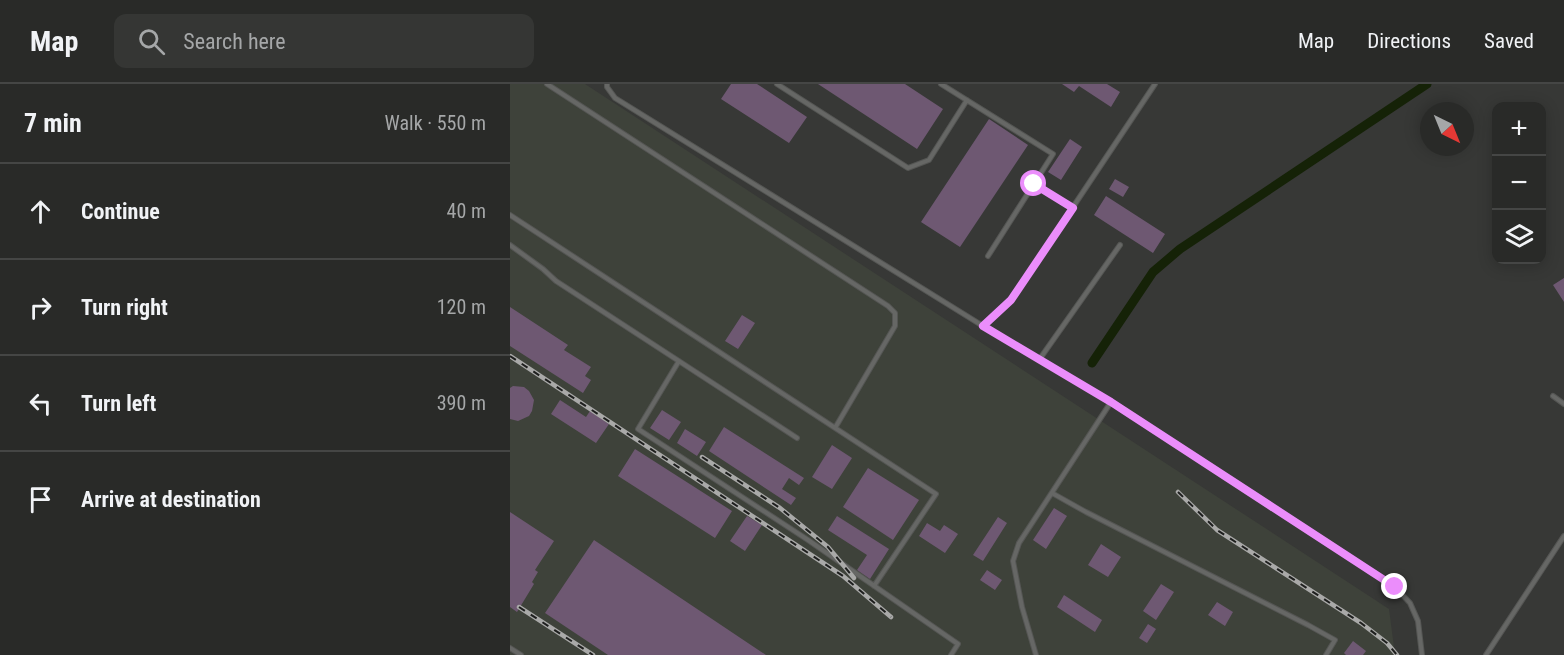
<!DOCTYPE html>
<meta charset="utf-8">
<style>
:root{--surface:#292a28;--page:#353634;--text:#f1f3f6;--muted:#a5a7a8;--line:#454645}
body{margin:0;font-family:"Roboto Condensed",sans-serif;background:var(--page);color:var(--text)}
.controls{position:absolute;right:18px;top:18px;display:grid;overflow:hidden;border-radius:12px;box-shadow:0 3px 15px #0003}
.controls button{width:54px;height:54px;display:grid;place-items:center;padding:0;border:0;border-bottom:2px solid var(--line);background:var(--surface);color:var(--text);font:30px sans-serif}
.compass{position:absolute;left:910px;top:18px;width:54px;height:54px;border-radius:50%;background:var(--surface);box-shadow:0 3px 15px #0003;rotate:137deg}
.stop{position:absolute;width:18px;height:18px;margin:-14px;border:4px solid #eb8dfb;border-radius:50%;background:#fff}
.stop.end{background:#eb8dfb;border-color:#fff;box-shadow:0 2px 6px #0008}
.list{margin:0;padding:0;list-style:none}
h2{display:flex;justify-content:space-between;align-items:center;height:78px;margin:0;padding:0 24px;font-size:26px}
h2 small{font-size:20px;font-weight:400;color:var(--muted)}
.list li{display:grid;grid-template-columns:39px 1fr auto;gap:18px;align-items:center;box-sizing:border-box;height:96px;padding:0 24px;border-top:2px solid var(--line)}
.list b{display:block;font-size:22px;white-space:nowrap}
.list em{font-size:20px;font-style:normal;color:var(--muted)}
.icon{flex:none;width:33px;height:33px;fill:none;stroke:currentColor;stroke-width:2;stroke-linecap:round;stroke-linejoin:round}
.map{position:relative;flex:none;width:1054px;height:571px;overflow:hidden}
header{display:flex;align-items:center;gap:36px;box-sizing:border-box;height:84px;padding:0 30px;background:var(--surface);border-bottom:2px solid var(--line)}
header strong{font-size:28px}
nav{display:flex;gap:33px;margin-inline-start:auto;font-size:21px}
.search{width:420px;height:54px;background:var(--page);display:flex;align-items:center;gap:15px;box-sizing:border-box;padding:0 21px;border-radius:12px;color:var(--muted);font-size:22px}
main{display:flex}
aside{flex:1;background:var(--surface)}
.map>svg:first-child{display:block}
.built{fill:#3e423a}
.lines{fill:none;stroke-linecap:round;stroke-linejoin:round}
.canal{stroke:#152207;stroke-width:9}
.building{fill:#6e5872}
.lane-casing{stroke:#555654;stroke-width:6}
.lane{stroke:#666765;stroke-width:4}
.rail-casing{stroke:#a9a9a8;stroke-width:4.5}
.rail{stroke:#1e1f1e;stroke-width:2;stroke-dasharray:7;stroke-linecap:butt}
.route{stroke:#eb8dfb;stroke-width:8}
</style>
<header>
<strong>Map</strong>
<div class="search"><svg class="icon" aria-label="search" viewBox="0 0 24 24"><circle cx="10" cy="10" r="6"/><path d="M15 15l6 6"/></svg>Search here</div>
<nav><a>Map</a><a>Directions</a><a>Saved</a></nav>
</header>
<main>
<aside>
<h2>7 min<small>Walk · 550 m</small></h2>
<ul class="list">
<li><svg class="icon" aria-label="ahead" viewBox="0 0 24 24"><path d="M12 20V5M6 11l6-6 6 6"/></svg><div><b>Continue</b></div><em>40 m</em></li>
<li><svg class="icon" aria-label="right" viewBox="0 0 24 24"><path d="M7 20v-9h11M14 6l5 5-5 5"/></svg><div><b>Turn right</b></div><em>120 m</em></li>
<li><svg class="icon" aria-label="left" viewBox="0 0 24 24"><path d="M17 20v-9H6M10 6l-5 5 5 5"/></svg><div><b>Turn left</b></div><em>390 m</em></li>
<li><svg class="icon" aria-label="arrive" viewBox="0 0 24 24"><path d="M6 21V4h12l-3 4 3 4H6"/></svg><div><b>Arrive at destination</b></div></li>
</ul>
</aside>
<div class="map">
<svg width="1054" height="571" viewBox="0 0 1054 571">
<rect width="100%" height="100%" fill="#373836"/>
<!-- built -->
<path class="built" d="M0,0h75l804,525 6,46h-885z"/>
<g class="lines">
<!-- canal -->
<path class="canal" d="M582,279l61,-91 27,-23 247,-165"/>
</g>
<!-- building -->
<path class="building" d="M221,0h26l50,33 -18,26 -68,-44z
M308,0h87l38,25 -26,40z
M552,0h45l13,8 -9,15 -32,-21 -5,6z
M479,35l39,26 -68,102 -39,-25z
M560,55l12,8 -21,33 -13,-8z
M605,95l14,8 -6,10 -14,-8z
M596,112l59,38 -12,19 -59,-38z
M1054,194v24l-11,-17z
M0,223l58,38 -4,5 27,17 -6,9 6,4 -8,13 -73,-47z
M232,231l13,8 -17,26 -13,-8z
M3,302l11,1 5,4 5,9 -2,11 -3,5 -11,5 -8,-2v-31z
M50,316l26,17 4,-6 19,13 -13,19 -45,-29z
M152,326l19,12 -12,18 -19,-12z
M214,343l80,51 -5,7 -10,-7 -7,11 14,9 -5,7 -82,-54z
M175,345l21,13 -9,14 -20,-13z
M322,361l20,13 -20,31 -20,-12z
M125,365l97,62 -17,27 -97,-62z
M358,384l51,32 -26,40 -50,-33z
M544,424l13,8 -21,33 -13,-9z
M0,428l44,29 -19,29 3,2 -6,10 2,2 -17,28 -7,-5z
M237,432l15,9 -17,26 -15,-10z
M327,432l52,33 -19,30 -13,-9 10,-15 -39,-25z
M488,433l9,6 -24,38 -10,-6z
M417,439l13,8 4,-6 14,9 -13,19 -26,-17z
M84,456l172,115h-158l-63,-42z
M591,460l20,13 -13,20 -20,-12z
M477,486l15,10 -7,10 -15,-10z
M651,500l13,8 -18,28 -13,-9z
M554,511l38,25 -7,12 -38,-25z
M707,518l16,10 -8,14 -17,-11z
M638,540l8,5 -9,14 -8,-5z
M843,557l13,10 -3,4h-17l-2,-2z"/>
<g class="lines">
<defs>
<path id="lane" d="M37,0l341,222 7,7v13l-60,102
M97,0v3l8,11 368,228 128,76 284,185 15,16 8,18 4,34
M267,0l131,84 21,-8 38,-60
M431,0l112,70 -65,102
M524,100l39,25
M0,131l426,279 -62,92
M0,161l33,24 13,12 241,157
M473,242l28,-26 144,-216
M529,276l81,-115
M169,277l-41,68 170,111 150,104 -7,11
M1043,312l11,8
M542,409l34,19 222,113 27,15 -9,15
M0,564l11,7
M526,571l-14,-48 -9,-46 6,-18 92,-141
M976,571l78,-119"/>
</defs>
<!-- lane casing -->
<use href="#lane" class="lane-casing"/>
<!-- lane -->
<use href="#lane" class="lane"/>
<defs>
<path id="rail" d="M0,272l333,220 48,41
M192,373l78,51 48,39 26,31
M668,408l39,38 144,93 26,20 10,12
M9,523l74,48"/>
</defs>
<!-- rail casing -->
<use href="#rail" class="rail-casing"/>
<!-- rail -->
<use href="#rail" class="rail"/>
</g>
<g class="lines">
<!-- route -->
<path class="route" d="M524,100l39,24 -62,92 -28,26 128,76 284,185"/>
</g>
</svg>
<div class="controls">
<button>+</button>
<button>−</button>
<button><svg class="icon" aria-label="layers" viewBox="0 0 24 24"><path d="M12 4l9 5-9 5-9-5zM3 14l9 5 9-5"/></svg></button>
</div>
<svg class="compass" viewBox="-18 -18 36 36"><path d="M0-13l5 13h-10z" fill="#e53935"/><path d="M0 13l5-13h-10z" fill="#a5a7a8"/></svg>
<div class="stop" style="left:524px;top:100px"></div>
<div class="stop end" style="left:885px;top:503px"></div>
</div>
</main>
